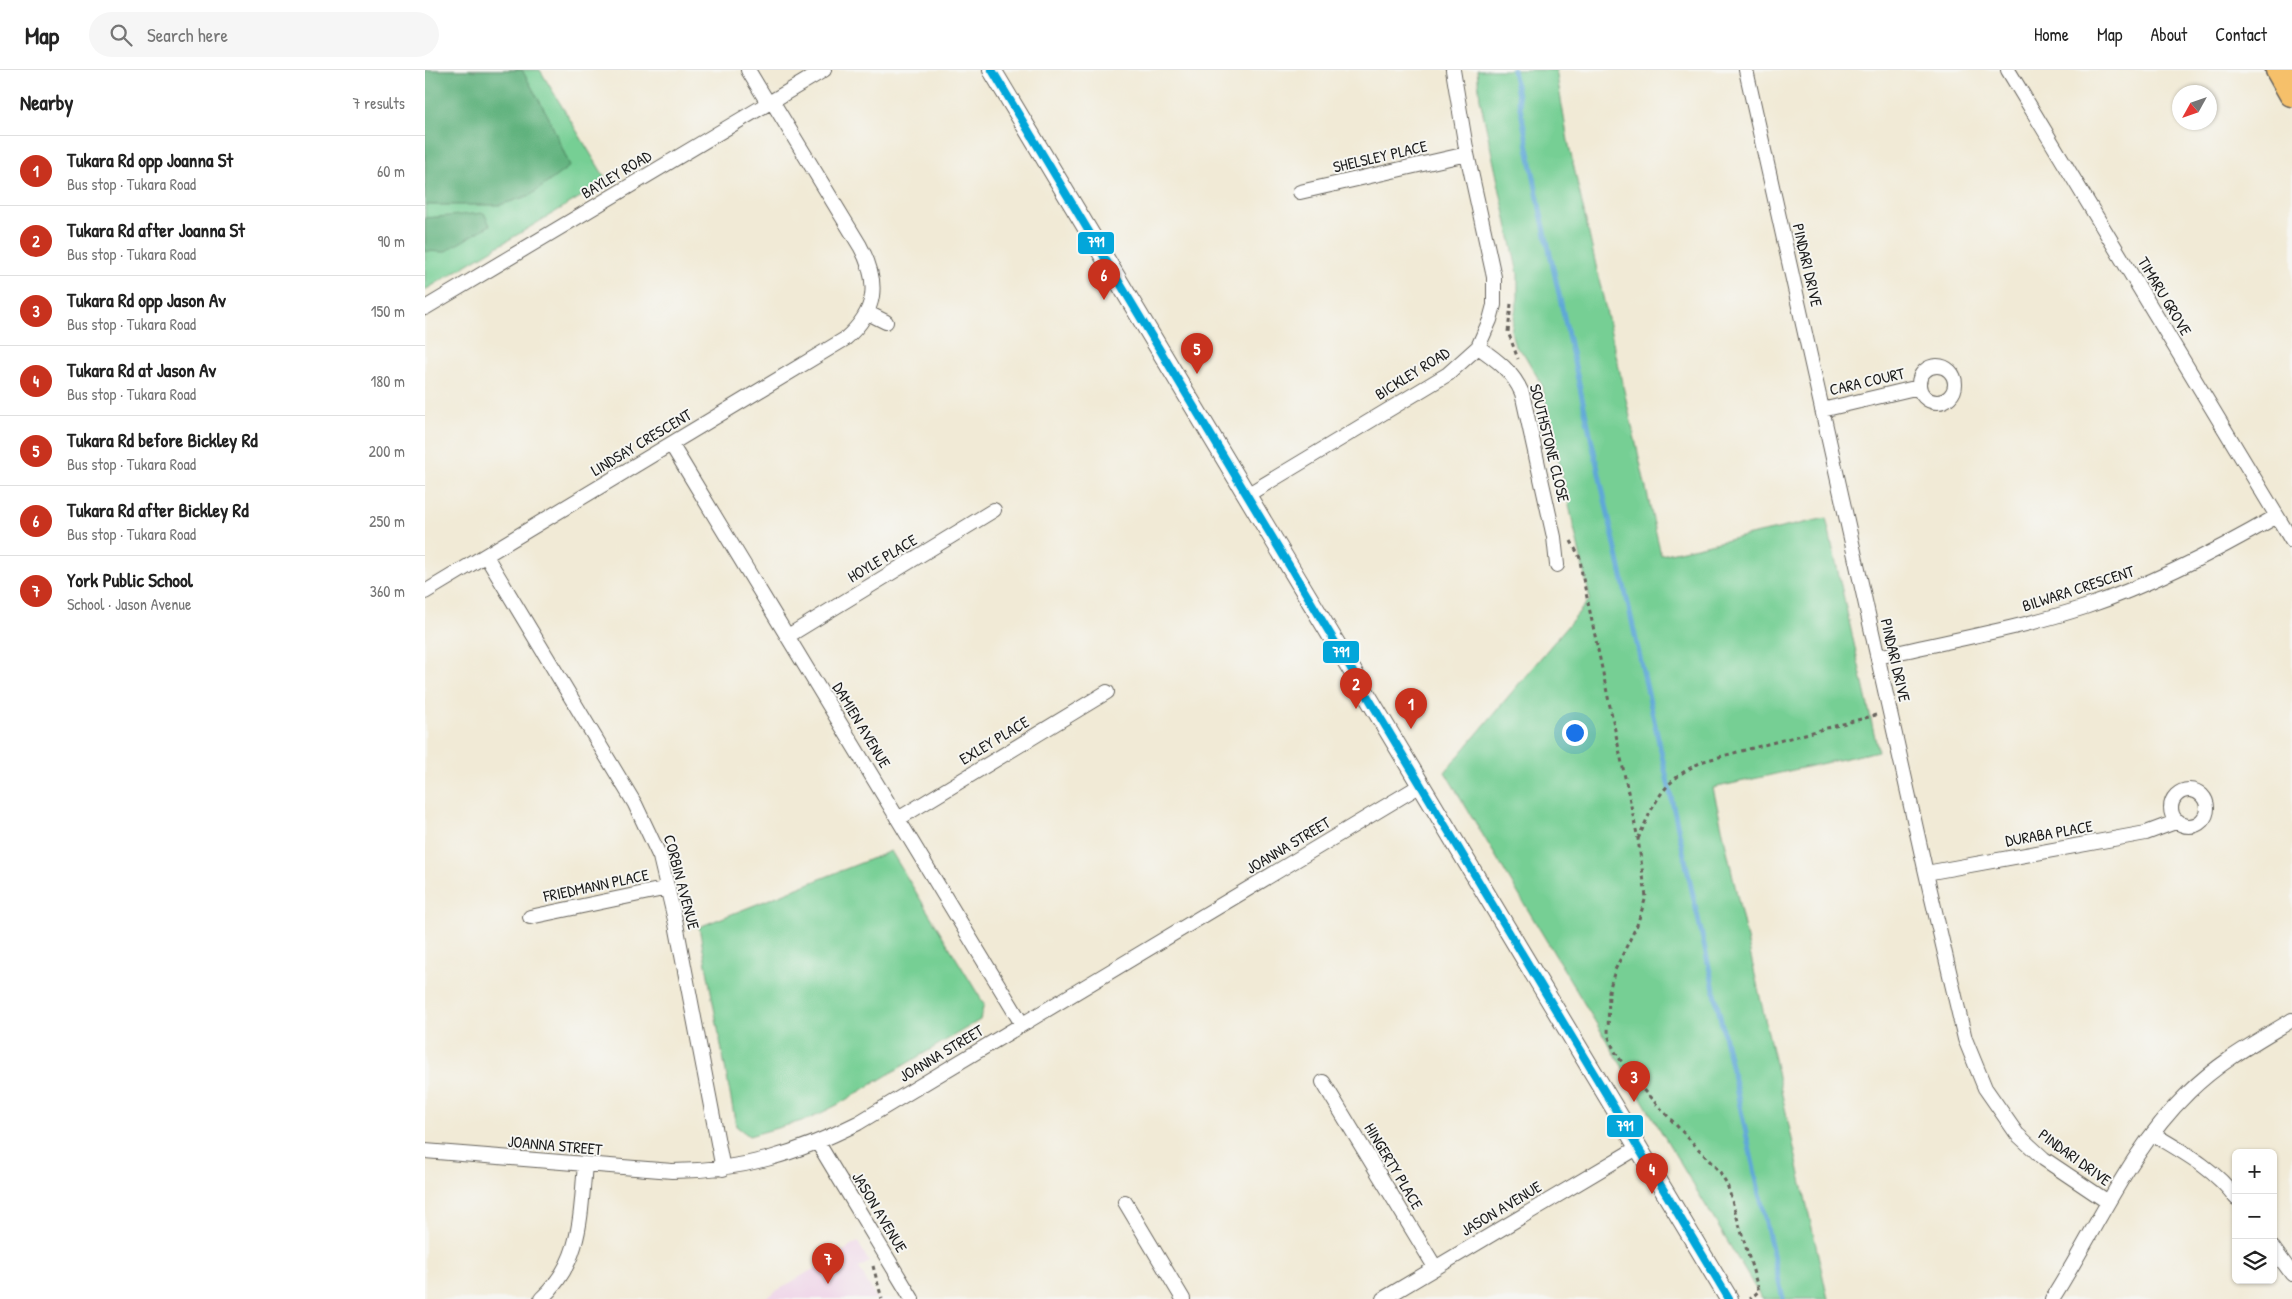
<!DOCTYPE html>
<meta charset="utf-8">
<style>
:root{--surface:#fff;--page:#f6f6f6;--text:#222;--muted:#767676;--line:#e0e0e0;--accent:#c8321e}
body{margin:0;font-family:"Patrick Hand",sans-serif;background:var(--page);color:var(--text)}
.controls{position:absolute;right:15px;bottom:15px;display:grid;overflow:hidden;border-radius:8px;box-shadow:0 1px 4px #0004}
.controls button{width:45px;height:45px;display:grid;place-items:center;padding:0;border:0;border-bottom:1px solid var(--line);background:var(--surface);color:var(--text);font:25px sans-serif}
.compass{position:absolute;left:1747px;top:15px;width:45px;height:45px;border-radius:50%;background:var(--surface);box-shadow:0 1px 4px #0004;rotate:230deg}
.you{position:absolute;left:1149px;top:662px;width:18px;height:18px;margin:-12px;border:4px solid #fff;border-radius:50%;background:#1a73e8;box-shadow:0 0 0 8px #1a73e833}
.badge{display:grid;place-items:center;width:32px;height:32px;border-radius:50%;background:var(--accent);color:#fff;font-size:16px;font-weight:700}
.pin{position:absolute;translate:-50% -41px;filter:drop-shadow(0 1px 2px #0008)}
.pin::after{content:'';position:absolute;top:26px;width:18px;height:15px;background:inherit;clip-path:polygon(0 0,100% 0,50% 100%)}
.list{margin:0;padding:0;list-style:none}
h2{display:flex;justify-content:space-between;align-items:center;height:65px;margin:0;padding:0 20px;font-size:21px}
h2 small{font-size:16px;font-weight:400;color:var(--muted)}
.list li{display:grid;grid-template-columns:32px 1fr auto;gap:15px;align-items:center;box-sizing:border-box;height:70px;padding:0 20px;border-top:1px solid var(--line)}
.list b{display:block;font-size:19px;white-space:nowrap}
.list p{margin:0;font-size:16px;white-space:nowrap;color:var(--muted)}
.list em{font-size:16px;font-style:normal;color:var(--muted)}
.icon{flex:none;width:28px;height:28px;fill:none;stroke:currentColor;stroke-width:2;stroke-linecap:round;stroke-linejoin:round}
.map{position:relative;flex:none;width:1867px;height:1229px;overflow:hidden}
header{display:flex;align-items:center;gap:30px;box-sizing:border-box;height:70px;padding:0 25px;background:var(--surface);border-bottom:1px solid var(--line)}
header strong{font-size:24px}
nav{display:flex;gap:28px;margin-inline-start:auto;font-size:18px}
.search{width:350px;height:45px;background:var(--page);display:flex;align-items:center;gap:12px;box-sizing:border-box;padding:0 18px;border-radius:28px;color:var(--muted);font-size:19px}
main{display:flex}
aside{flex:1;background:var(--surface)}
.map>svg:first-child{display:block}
.built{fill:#eed0e7}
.green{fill:#76cf94;stroke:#497658}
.forest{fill:#60b27e;stroke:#3e674d}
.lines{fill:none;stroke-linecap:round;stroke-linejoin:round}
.stream{stroke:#5fa8d7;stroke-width:5}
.minor-casing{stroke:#67645d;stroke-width:16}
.tertiary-casing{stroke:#67645d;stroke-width:20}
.motorway-casing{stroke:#67645d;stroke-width:29}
.path{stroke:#67645d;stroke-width:3;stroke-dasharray:4 4;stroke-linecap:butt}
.minor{stroke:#fff;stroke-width:14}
.tertiary{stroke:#fff;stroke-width:18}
.motorway{stroke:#f6c06b;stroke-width:26}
.bus-1-casing{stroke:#f6f6f2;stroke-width:11}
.bus-1{stroke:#03a6da;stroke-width:8}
.labels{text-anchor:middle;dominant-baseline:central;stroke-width:4;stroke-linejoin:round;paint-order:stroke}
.street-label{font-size:16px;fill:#1c1c1c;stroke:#f6f6f2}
.line-badge{stroke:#f6f6f2;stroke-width:2}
.badge-label{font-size:14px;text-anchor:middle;font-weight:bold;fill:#fff}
</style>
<header>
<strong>Map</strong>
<div class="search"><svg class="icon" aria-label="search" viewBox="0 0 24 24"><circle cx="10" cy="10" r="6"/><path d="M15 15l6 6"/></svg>Search here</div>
<nav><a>Home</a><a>Map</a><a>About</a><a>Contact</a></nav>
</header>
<main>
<aside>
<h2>Nearby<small>7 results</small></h2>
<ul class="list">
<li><span class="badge">1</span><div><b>Tukara Rd opp Joanna St</b><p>Bus stop · Tukara Road</p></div><em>60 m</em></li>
<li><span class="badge">2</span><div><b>Tukara Rd after Joanna St</b><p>Bus stop · Tukara Road</p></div><em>90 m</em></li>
<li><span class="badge">3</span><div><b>Tukara Rd opp Jason Av</b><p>Bus stop · Tukara Road</p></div><em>150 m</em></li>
<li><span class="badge">4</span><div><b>Tukara Rd at Jason Av</b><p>Bus stop · Tukara Road</p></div><em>180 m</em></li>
<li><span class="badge">5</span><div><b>Tukara Rd before Bickley Rd</b><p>Bus stop · Tukara Road</p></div><em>200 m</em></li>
<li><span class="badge">6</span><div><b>Tukara Rd after Bickley Rd</b><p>Bus stop · Tukara Road</p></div><em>250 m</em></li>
<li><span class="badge">7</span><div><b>York Public School</b><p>School · Jason Avenue</p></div><em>360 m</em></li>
</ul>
</aside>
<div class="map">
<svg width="1867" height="1229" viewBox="0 0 1867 1229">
<rect width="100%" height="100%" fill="#f6f6f2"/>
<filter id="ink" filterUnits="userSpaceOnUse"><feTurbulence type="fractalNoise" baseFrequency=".02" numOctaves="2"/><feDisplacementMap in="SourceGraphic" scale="10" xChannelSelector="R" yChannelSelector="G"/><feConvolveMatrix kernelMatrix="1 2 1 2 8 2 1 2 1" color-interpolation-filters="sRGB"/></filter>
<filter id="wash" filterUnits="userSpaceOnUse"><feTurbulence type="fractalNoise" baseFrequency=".0096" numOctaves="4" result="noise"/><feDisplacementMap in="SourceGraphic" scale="20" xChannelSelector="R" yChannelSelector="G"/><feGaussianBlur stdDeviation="1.12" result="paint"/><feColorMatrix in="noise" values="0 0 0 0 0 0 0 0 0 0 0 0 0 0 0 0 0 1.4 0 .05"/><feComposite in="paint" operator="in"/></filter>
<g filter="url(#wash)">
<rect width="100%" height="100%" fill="#f1ead6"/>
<!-- built -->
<path class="built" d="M433,1172l11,20 -10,6 18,31h-114z"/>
<!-- green -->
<path class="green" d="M0,0h115l67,111 -182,109z
M1052,0h79l12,71 93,414 165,-37 52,233 -165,37 115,511h-66l-317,-527 145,-173 -48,-214 -18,-31 -9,-7 -4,-16 7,-33v-24l-38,-175z
M466,781l93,153 -4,16 -143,85 -28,14 -60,17 -13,-10 -37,-199z"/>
<!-- forest -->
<path class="forest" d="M0,0h97l26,46 22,50 -39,29 -31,10h-75z
M59,143l6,12 -46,27 -19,-1v-33z"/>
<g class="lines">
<!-- stream -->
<path class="stream" d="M1088,0l27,139 243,1090"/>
</g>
</g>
<g filter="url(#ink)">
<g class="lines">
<defs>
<path id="minor" d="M323,0l20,33
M1321,0l180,803 39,166 20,49 32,46 27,25 64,43
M1583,0l284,471
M875,122l167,-38
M0,238l399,-238
M443,243l18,9
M1053,277c19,13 35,25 44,46l32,144 3,28
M1494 314a18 18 0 1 1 36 0a18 18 0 1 1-36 0Z
M1397,340l97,-23
M246,374l351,580
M822,425l201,-121 30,-27 12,-27 4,-15v-28l-27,-123 -14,-84
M61,486l149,248 25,53 16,67 47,245
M0,522l420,-253c32,-28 35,-56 15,-93l-88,-145
M363,566l206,-126
M1453,587c69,-16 140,-28 207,-50 68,-23 130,-55 192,-91
M1746 738a18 18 0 1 1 36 0a18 18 0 1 1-36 0Z
M473,749l209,-127
M1501,803l220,-40 32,-12
M105,847l138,-29
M898,1012l112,185
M1728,1064c30,18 62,35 83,64
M393,1073l94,156
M0,1081l247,20c69,0 125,-17 186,-48l563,-338
M700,1132l58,97
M1848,1178l19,26
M116,1229c41,-38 39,-82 44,-134
M958,1229l254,-151
M1627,1229c44,-69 77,-149 137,-207 30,-30 67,-50 103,-72"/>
<path id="tertiary" d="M567,0l737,1229"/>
<path id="motorway" d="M1854,0l13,23"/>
</defs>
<!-- minor casing -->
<use href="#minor" class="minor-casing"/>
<!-- tertiary casing -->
<use href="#tertiary" class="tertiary-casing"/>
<!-- motorway casing -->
<use href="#motorway" class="motorway-casing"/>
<!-- path -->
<path class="path" d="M1086,234l-3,28 10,27
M1146,471l9,17 2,16 56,265 8,58 -9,28 -22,45 -6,21 -1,44 6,15 19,29 87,93 7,12 32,107 -9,8
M1213,769c18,-40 25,-59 66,-78l172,-46
M448,1196l9,33"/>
<!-- minor -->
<use href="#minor" class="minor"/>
<!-- tertiary -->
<use href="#tertiary" class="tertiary"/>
<!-- motorway -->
<use href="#motorway" class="motorway"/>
<defs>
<path id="bus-1" d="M567,0l737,1229"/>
</defs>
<!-- bus-1 casing -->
<use href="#bus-1" class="bus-1-casing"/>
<!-- bus-1 -->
<use href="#bus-1" class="bus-1"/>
</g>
</g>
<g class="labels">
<!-- street labels -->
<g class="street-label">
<text transform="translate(955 86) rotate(-13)">SHELSLEY PLACE</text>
<text transform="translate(191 104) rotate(-31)">BAYLEY ROAD</text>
<text transform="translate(1383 195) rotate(77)">PINDARI DRIVE</text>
<text transform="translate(1740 226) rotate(59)">TIMARU GROVE</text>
<text transform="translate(987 303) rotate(-32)">BICKLEY ROAD</text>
<text transform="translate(1442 311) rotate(-13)">CARA COURT</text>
<text transform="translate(216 372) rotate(-31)">LINDSAY CRESCENT</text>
<text transform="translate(1125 373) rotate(76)">SOUTHSTONE CLOSE</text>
<text transform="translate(457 488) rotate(-31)">HOYLE PLACE</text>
<text transform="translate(1653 518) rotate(-18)">BILWARA CRESCENT</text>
<text transform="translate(1471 590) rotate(77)">PINDARI DRIVE</text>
<text transform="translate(437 655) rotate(59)">DAMIEN AVENUE</text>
<text transform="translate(569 670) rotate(-31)">EXLEY PLACE</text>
<text transform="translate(1624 763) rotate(-10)">DURABA PLACE</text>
<text transform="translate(863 775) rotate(-31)">JOANNA STREET</text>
<text transform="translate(257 812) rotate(75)">CORBIN AVENUE</text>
<text transform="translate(171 815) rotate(-12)">FRIEDMANN PLACE</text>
<text transform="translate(516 983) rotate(-31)">JOANNA STREET</text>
<text transform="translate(130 1075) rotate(5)">JOANNA STREET</text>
<text transform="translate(1650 1087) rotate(36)">PINDARI DRIVE</text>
<text transform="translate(969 1096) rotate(59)">HINGERTY PLACE</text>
<text transform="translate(1076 1138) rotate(-31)">JASON AVENUE</text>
<text transform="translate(455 1142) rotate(59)">JASON AVENUE</text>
</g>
</g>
<g class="line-badge">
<rect x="652" y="161" width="38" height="24" rx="5" fill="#03a6da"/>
<rect x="897" y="570" width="38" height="24" rx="5" fill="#03a6da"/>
<rect x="1181" y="1044" width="38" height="24" rx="5" fill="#03a6da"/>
</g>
<g class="badge-label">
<text x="671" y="177">791</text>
<text x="916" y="587">791</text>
<text x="1200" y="1061">791</text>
</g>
</svg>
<div class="controls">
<button>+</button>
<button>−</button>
<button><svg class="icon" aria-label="layers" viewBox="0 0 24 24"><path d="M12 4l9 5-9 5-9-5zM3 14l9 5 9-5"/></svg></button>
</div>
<svg class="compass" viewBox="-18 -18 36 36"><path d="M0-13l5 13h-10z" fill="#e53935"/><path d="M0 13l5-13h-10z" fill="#767676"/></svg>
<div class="you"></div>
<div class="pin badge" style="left:986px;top:659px">1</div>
<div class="pin badge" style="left:931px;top:639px">2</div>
<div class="pin badge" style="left:1209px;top:1032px">3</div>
<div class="pin badge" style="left:1227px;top:1124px">4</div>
<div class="pin badge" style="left:772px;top:304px">5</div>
<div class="pin badge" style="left:679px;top:230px">6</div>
<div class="pin badge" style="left:403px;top:1214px">7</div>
</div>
</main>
